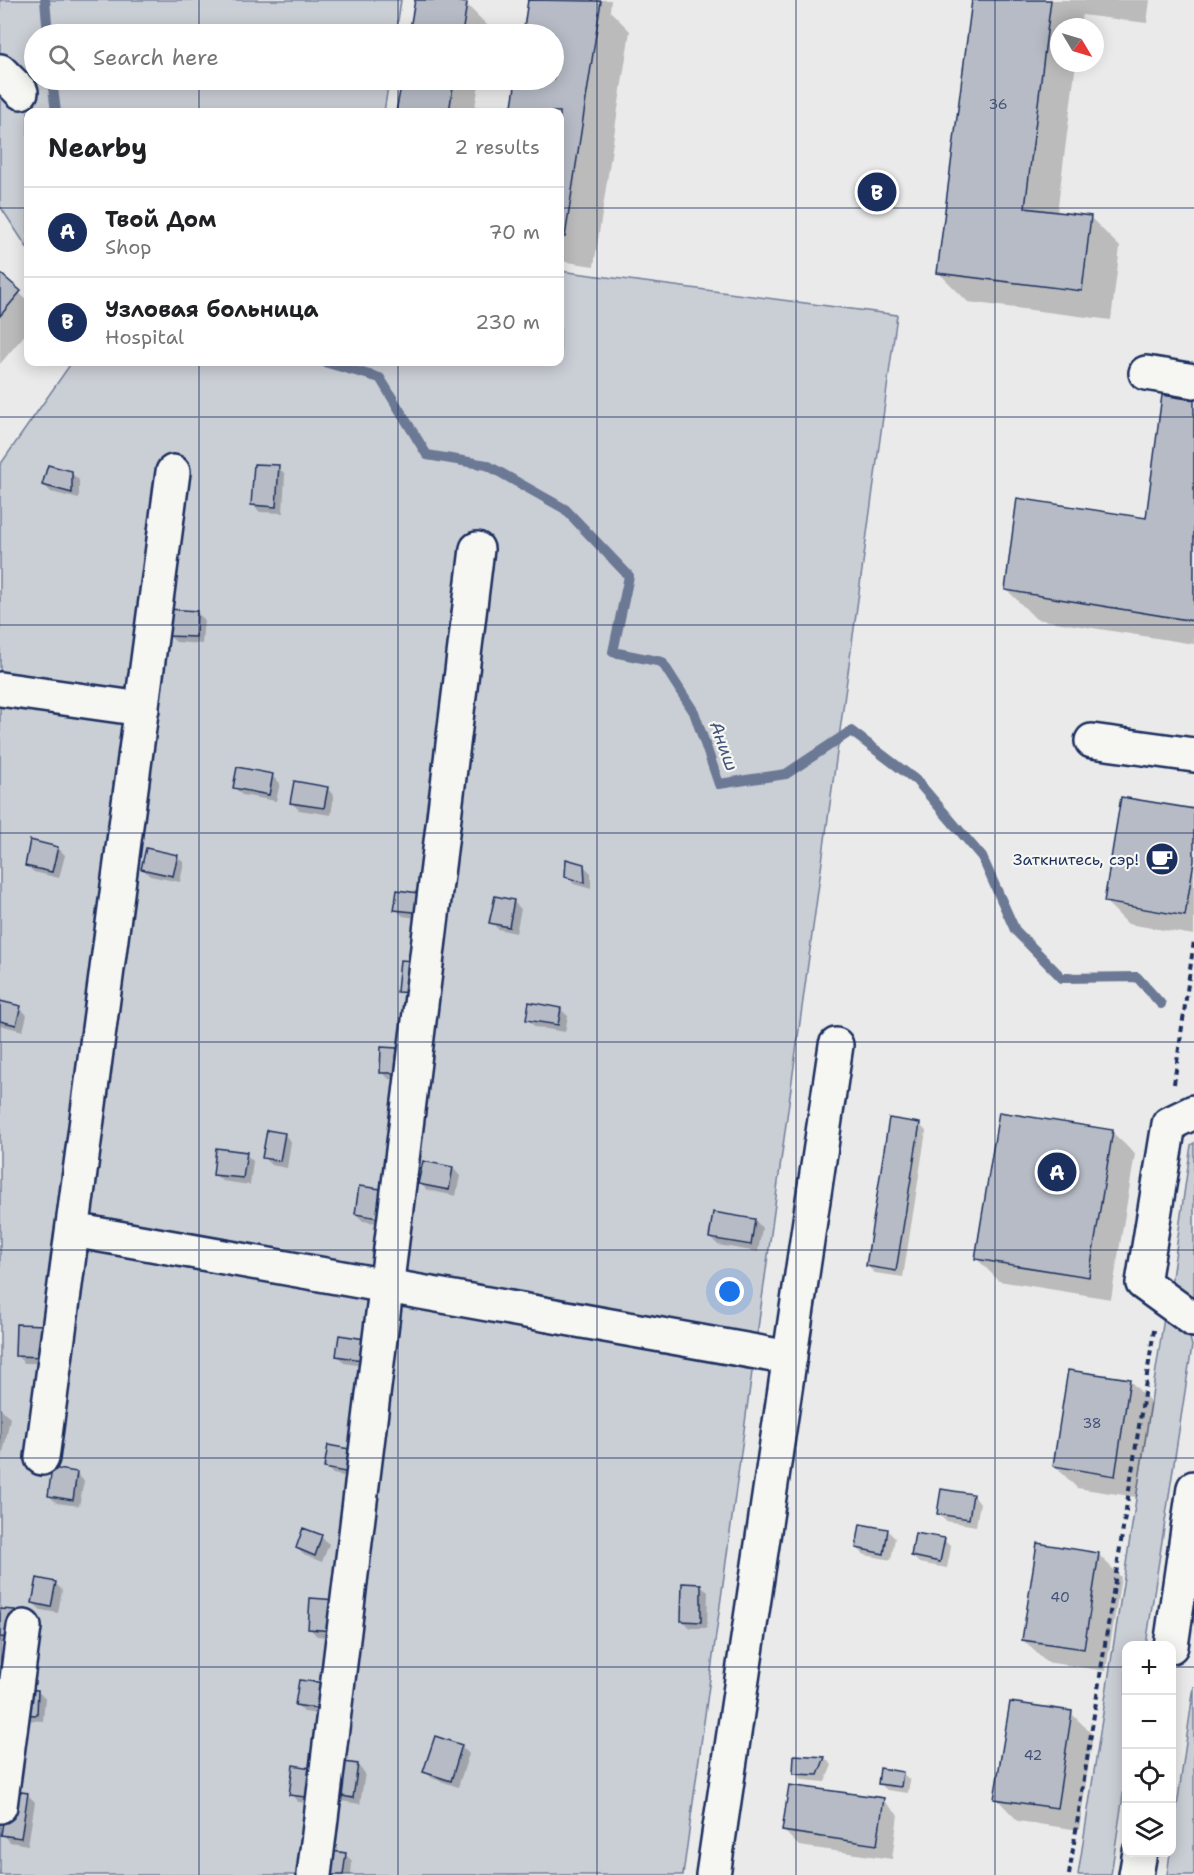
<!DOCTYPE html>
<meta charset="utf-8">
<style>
:root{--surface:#fff;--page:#f6f6f6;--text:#202124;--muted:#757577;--line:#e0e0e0;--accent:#1b2f5e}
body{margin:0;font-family:"Shantell Sans",sans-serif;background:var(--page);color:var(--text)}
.controls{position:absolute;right:18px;bottom:18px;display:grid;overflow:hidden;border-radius:12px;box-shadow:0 3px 15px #0003}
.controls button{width:54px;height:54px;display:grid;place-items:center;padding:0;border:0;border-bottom:2px solid var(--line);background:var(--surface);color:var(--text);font:30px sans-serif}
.compass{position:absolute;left:1050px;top:18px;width:54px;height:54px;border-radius:50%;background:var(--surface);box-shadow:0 3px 15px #0003;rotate:128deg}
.you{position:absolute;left:730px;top:1292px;width:21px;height:21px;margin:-15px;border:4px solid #fff;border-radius:50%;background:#1a73e8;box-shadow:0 0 0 9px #1a73e833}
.badge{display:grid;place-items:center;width:39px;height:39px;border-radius:50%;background:var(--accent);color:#fff;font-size:20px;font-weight:700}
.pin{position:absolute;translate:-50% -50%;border:3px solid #fff;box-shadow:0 2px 6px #0006}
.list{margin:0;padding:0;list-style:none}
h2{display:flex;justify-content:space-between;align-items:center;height:78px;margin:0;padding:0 24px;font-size:26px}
h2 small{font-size:20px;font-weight:400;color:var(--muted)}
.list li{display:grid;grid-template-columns:39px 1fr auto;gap:18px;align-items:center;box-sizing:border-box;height:90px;padding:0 24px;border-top:2px solid var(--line)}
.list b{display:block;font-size:22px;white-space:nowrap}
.list p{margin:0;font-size:20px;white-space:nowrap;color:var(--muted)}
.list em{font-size:20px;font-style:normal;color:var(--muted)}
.icon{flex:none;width:33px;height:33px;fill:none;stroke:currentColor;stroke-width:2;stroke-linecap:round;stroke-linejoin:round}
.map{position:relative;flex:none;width:1194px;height:1875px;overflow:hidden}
.search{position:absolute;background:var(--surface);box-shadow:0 3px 15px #0003;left:24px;top:24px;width:540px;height:66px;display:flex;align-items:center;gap:15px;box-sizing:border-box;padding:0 21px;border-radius:33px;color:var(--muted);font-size:22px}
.panel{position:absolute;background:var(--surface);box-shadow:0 3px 15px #0003;left:24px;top:108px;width:540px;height:258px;border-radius:12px}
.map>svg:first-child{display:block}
.green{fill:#caced5;stroke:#727e9a;stroke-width:1.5}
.shadow{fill:#0003}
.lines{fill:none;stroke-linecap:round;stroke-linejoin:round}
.stream{stroke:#6c7995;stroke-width:10}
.building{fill:#b6bbc6;stroke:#1b2f5e;stroke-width:1.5}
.minor-casing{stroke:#1b2f5e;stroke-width:38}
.path{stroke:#1b2f5e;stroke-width:4;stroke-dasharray:6 4.5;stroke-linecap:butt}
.minor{stroke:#f6f6f2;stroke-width:33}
.grid{fill:none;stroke:#1b2f5e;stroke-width:1.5;stroke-opacity:0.55}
.labels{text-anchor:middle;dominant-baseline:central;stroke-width:4.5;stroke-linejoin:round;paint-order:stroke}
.number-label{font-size:14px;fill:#425278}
.poi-label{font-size:16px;fill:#1b2f5e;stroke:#f6f6f2;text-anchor:end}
.water-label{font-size:18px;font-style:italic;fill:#44547a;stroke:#f6f6f2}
</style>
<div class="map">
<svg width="1194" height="1875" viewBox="0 0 1194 1875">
<rect width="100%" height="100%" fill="#e9eae9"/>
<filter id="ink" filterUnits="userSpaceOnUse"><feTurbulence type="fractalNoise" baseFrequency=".0167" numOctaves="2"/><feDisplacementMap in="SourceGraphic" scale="12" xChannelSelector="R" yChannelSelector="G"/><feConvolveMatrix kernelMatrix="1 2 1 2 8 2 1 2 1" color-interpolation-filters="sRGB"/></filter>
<g filter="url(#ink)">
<!-- green -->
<path class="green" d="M0,0h401l-5,34h-362v46h355l-5,32h-356v137l-28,-43z
M560,271l337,44 -214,1560h-683v-1410l72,-103h488z
M1194,1143v157l-23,-15 20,-140z
M1164,1318l23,7 5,21 -46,299 -20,1v129l-15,100h-33z
M1194,1686v189h-27l3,-22 2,-1v-10z"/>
<!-- shadow -->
<path class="shadow" d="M417,0h22l27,4 23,23 -2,7h-76z
M529,0h82l-1,11 20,20 -36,235 -34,-5v-149h-47l4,-32h37v-46h-30z
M973,0h177l-3,23 -65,-8 -2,12h-21v36h17l-19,150 34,5 29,29 -9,73 -143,-18 -29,-29z
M321,80h11l-3,5z
M403,80h77l-6,32h-76z
M0,275l28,26v30l-28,33z
M1194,402v242l-158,-25 -29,-29 140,-70z
M278,467l7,7 -2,39 -23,-1 -7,-7z
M71,473l8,7v19l-28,-7 -7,-7z
M196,612l8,7 -2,25 -26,-2 -8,-7z
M272,776l8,7 -4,18 -34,-6 -7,-7z
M327,788l7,8 -3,19 -32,-5 -7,-7z
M1194,810v125l-66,-11 -22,-22z
M58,848l7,7 -6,23 -25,-6 -8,-7z
M177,856l7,7 -4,19 -30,-6 -7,-7z
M583,865l8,8v16l-17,-5 -8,-8z
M496,898l18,4 7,7 -5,24 -18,-4 -7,-7z
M432,903l-3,17 -26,-4 -7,-7z
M0,1002l20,6 7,7 -4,16 -23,-6z
M560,1009l8,7 -3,16 -30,-5 -7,-8z
M396,1049l7,8 -1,23 -13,-1 -7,-7z
M919,1124l7,7 -23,146 -28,-4 -8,-7z
M1112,1132l23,22 -24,145 -112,-18 -22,-22z
M284,1134l7,8 -4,26 -16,-3 -7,-7z
M246,1154l7,7 -3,24 -28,-4 -8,-7z
M453,1168l7,8 -4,20 -29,-6 -7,-7z
M387,1192l4,33 -28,-4 -7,-7z
M755,1220l7,8 -4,24 -40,-7 -8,-8z
M17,1325l35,38h-28l-8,-8z
M365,1341l4,26 -25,-4 -7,-8z
M1129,1380l23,23 -15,94 -60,-9 -22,-22z
M0,1408l10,10 -10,52z
M354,1451l3,28 -24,-5 -7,-7z
M76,1473l8,8 -5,25 -22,-3 -8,-7z
M972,1495l8,8 -4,23 -30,-5 -8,-7z
M861,1526l27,5 7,7 -4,22 -26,-5 -8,-7z
M304,1530l17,7 8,7 -7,18 -18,-7 -7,-7z
M944,1540l7,7 -4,21 -28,-5 -7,-7z
M1098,1554l23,23 -15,94 -60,-9 -23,-22z
M55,1583l7,7 -4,23 -17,-3 -8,-7z
M700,1585l8,7 -1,36h-17l-7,-7z
M312,1600l29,38 -24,-2 -7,-7z
M0,1611l15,1 7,7 -2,25 -20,-1z
M0,1656l6,7 -6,25z
M300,1681l28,34 -24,-3 -8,-8z
M37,1691l8,7 -2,23 -16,-1z
M1071,1713l22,22 -14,95 -61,-9 -22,-23z
M462,1747l7,7 -11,33 -26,-9 -7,-7z
M796,1756l29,2 7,7 -7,17 -23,-2 -7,-7z
M357,1765l8,8 -5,31 -19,-3 -8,-7z
M294,1767l26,37 -22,-2 -7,-8z
M902,1773l8,7 -2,13 -21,-3 -8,-7z
M9,1792l19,3 7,7 -7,43 -18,-3 -7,-8z
M883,1800l15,15 -6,44 -93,-13 -15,-15z
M345,1854l7,7 -1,14h-27z"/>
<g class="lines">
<!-- stream -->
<path class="stream" d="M45,0l3,34
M52,80l4,32
M324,362l56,16 47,77 60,10 78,44 64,67 -16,76 49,10 32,50 25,72 67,-10 65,-43 66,50 65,76 33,73 47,48 75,-1 24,27"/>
</g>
<!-- building -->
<path class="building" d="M415,0h34l18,3 -5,31h-53z
M528,0l73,1 -36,236h-5v-125h-49l5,-32h38v-46h-31z
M972,0h79l-26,208 66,8 -9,75 -145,-18z
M402,80h52l-5,32h-53z
M0,273l21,18 -21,25z
M1162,395l32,5v221l-189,-31 12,-92 129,20z
M254,464l25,1 -3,42 -25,-2z
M48,465l24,6v22l-30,-8z
M168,609l29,2 -1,26 -29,-1z
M237,767l36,7 -4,21 -36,-7z
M294,781l34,6 -4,21 -34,-5z
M1121,797l73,12v52l-9,55 -81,-14z
M30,840l28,7 -6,25 -27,-6z
M146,848l32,7 -5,21 -32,-7z
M566,859l18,5 1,19 -20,-6z
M397,890l28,4 -2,19 -29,-3z
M495,896l19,4 -5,27 -20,-4z
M400,960l14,1 -2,32 -15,-1z
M0,1001l21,5 -5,19 -16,-4z
M529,1002l32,6 -3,17 -32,-5z
M381,1047l16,1 -2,25h-15z
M999,1112l114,18 -24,147 -114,-18z
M889,1118l31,5 -24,148 -30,-5z
M267,1130l18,3 -5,28 -18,-3z
M216,1148l31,4 -4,26 -30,-3z
M423,1161l30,6 -4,23 -31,-6z
M359,1186l29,4 -4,29 -29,-5z
M713,1212l42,7 -4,26 -42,-7z
M16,1324l30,1v32l-31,-1z
M339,1335l26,4 -3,21 -26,-4z
M1068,1370l62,9 -15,97 -62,-10z
M328,1445l27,5 -5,23 -26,-5z
M52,1468l25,4 -4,28 -25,-4z
M941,1489l32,5 -4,25 -32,-5z
M860,1524l28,5 -4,25 -28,-6z
M303,1528l19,7 -7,21 -19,-8z
M915,1533l30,5 -5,24 -29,-6z
M1037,1543l62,10 -15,96 -62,-9z
M37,1578l19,4 -5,25 -19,-4z
M682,1583l19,1v38l-20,-1z
M310,1598l27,2 -3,31 -26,-2z
M0,1609l15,1 -2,28 -13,-1z
M299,1680l26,3 -4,26 -26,-4z
M19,1689l19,1 -1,25 -19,-1z
M1010,1702l62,9 -15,97 -63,-9z
M435,1736l27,9 -11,36 -28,-9z
M794,1755l31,2 -7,18 -25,-1z
M337,1761l21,3 -5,34 -21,-4z
M293,1765l24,4 -3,29 -25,-3z
M880,1768l23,4 -2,15 -23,-3z
M789,1785l95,13 -7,47 -95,-14z
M8,1790l20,3 -7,45 -20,-3z
M325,1850l21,3 -3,22h-21z"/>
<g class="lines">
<defs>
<path id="minor" d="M0,71l21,21
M1146,373l48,8
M0,689l142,20
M1092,741l102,14
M1194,1112l-25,12 -26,159 51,37
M73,1230l717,128
M42,1458l131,-986
M1171,1646l23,-158
M0,1806l24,-179
M314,1875l163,-1326
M713,1875l123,-830
M1136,1875l4,-23"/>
</defs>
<!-- minor casing -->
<use href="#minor" class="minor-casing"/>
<!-- path -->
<path class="path" d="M1174,1084l20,-143
M1069,1875l85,-545"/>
<!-- minor -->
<use href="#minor" class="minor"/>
</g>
</g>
<!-- grid -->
<path class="grid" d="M199,0v34M398,0v34M597,0v1875M796,0v1875M995,0v1875M199,80v32M398,80v32M0,208h28M560,208h634M199,362v1513M398,362v1513M0,417h1194M0,625h1194M0,833h1194M0,1042h1194M0,1250h1194M0,1458h1194M0,1667h1126M1172,1667h22"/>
<!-- icons -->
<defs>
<symbol id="cafe-disc" viewBox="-11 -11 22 22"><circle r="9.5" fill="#1b2f5e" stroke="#f6f6f2"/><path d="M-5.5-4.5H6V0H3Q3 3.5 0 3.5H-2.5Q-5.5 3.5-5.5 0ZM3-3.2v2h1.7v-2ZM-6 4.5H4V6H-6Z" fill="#fff"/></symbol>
</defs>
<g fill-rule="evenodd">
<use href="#cafe-disc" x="1143" y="840" width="38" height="38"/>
</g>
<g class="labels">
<!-- number labels -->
<g class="number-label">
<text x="998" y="104">36</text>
<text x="1092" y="1423">38</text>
<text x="1060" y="1597">40</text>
<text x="1033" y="1755">42</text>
</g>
<!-- poi labels -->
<g class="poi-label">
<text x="1139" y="859">Заткнитесь, сэр!</text>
</g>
<!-- water labels -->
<g class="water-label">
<text transform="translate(724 746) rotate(70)">Аниш</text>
</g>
</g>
</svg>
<div class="controls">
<button>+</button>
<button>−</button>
<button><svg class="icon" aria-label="locate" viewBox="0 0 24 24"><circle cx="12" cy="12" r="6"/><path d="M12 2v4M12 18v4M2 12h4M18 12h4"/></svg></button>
<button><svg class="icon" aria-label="layers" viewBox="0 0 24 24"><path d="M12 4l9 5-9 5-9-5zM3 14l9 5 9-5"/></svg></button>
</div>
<svg class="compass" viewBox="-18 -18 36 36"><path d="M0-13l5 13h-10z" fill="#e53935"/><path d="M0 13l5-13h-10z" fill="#757577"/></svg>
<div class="you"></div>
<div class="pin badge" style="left:1057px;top:1172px">A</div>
<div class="pin badge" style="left:877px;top:192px">B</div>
<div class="search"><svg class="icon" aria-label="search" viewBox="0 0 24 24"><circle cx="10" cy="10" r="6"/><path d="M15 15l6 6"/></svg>Search here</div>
<section class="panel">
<h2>Nearby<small>2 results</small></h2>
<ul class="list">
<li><span class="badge">A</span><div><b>Твой Дом</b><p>Shop</p></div><em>70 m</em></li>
<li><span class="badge">B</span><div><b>Узловая больница</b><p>Hospital</p></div><em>230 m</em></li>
</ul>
</section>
</div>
